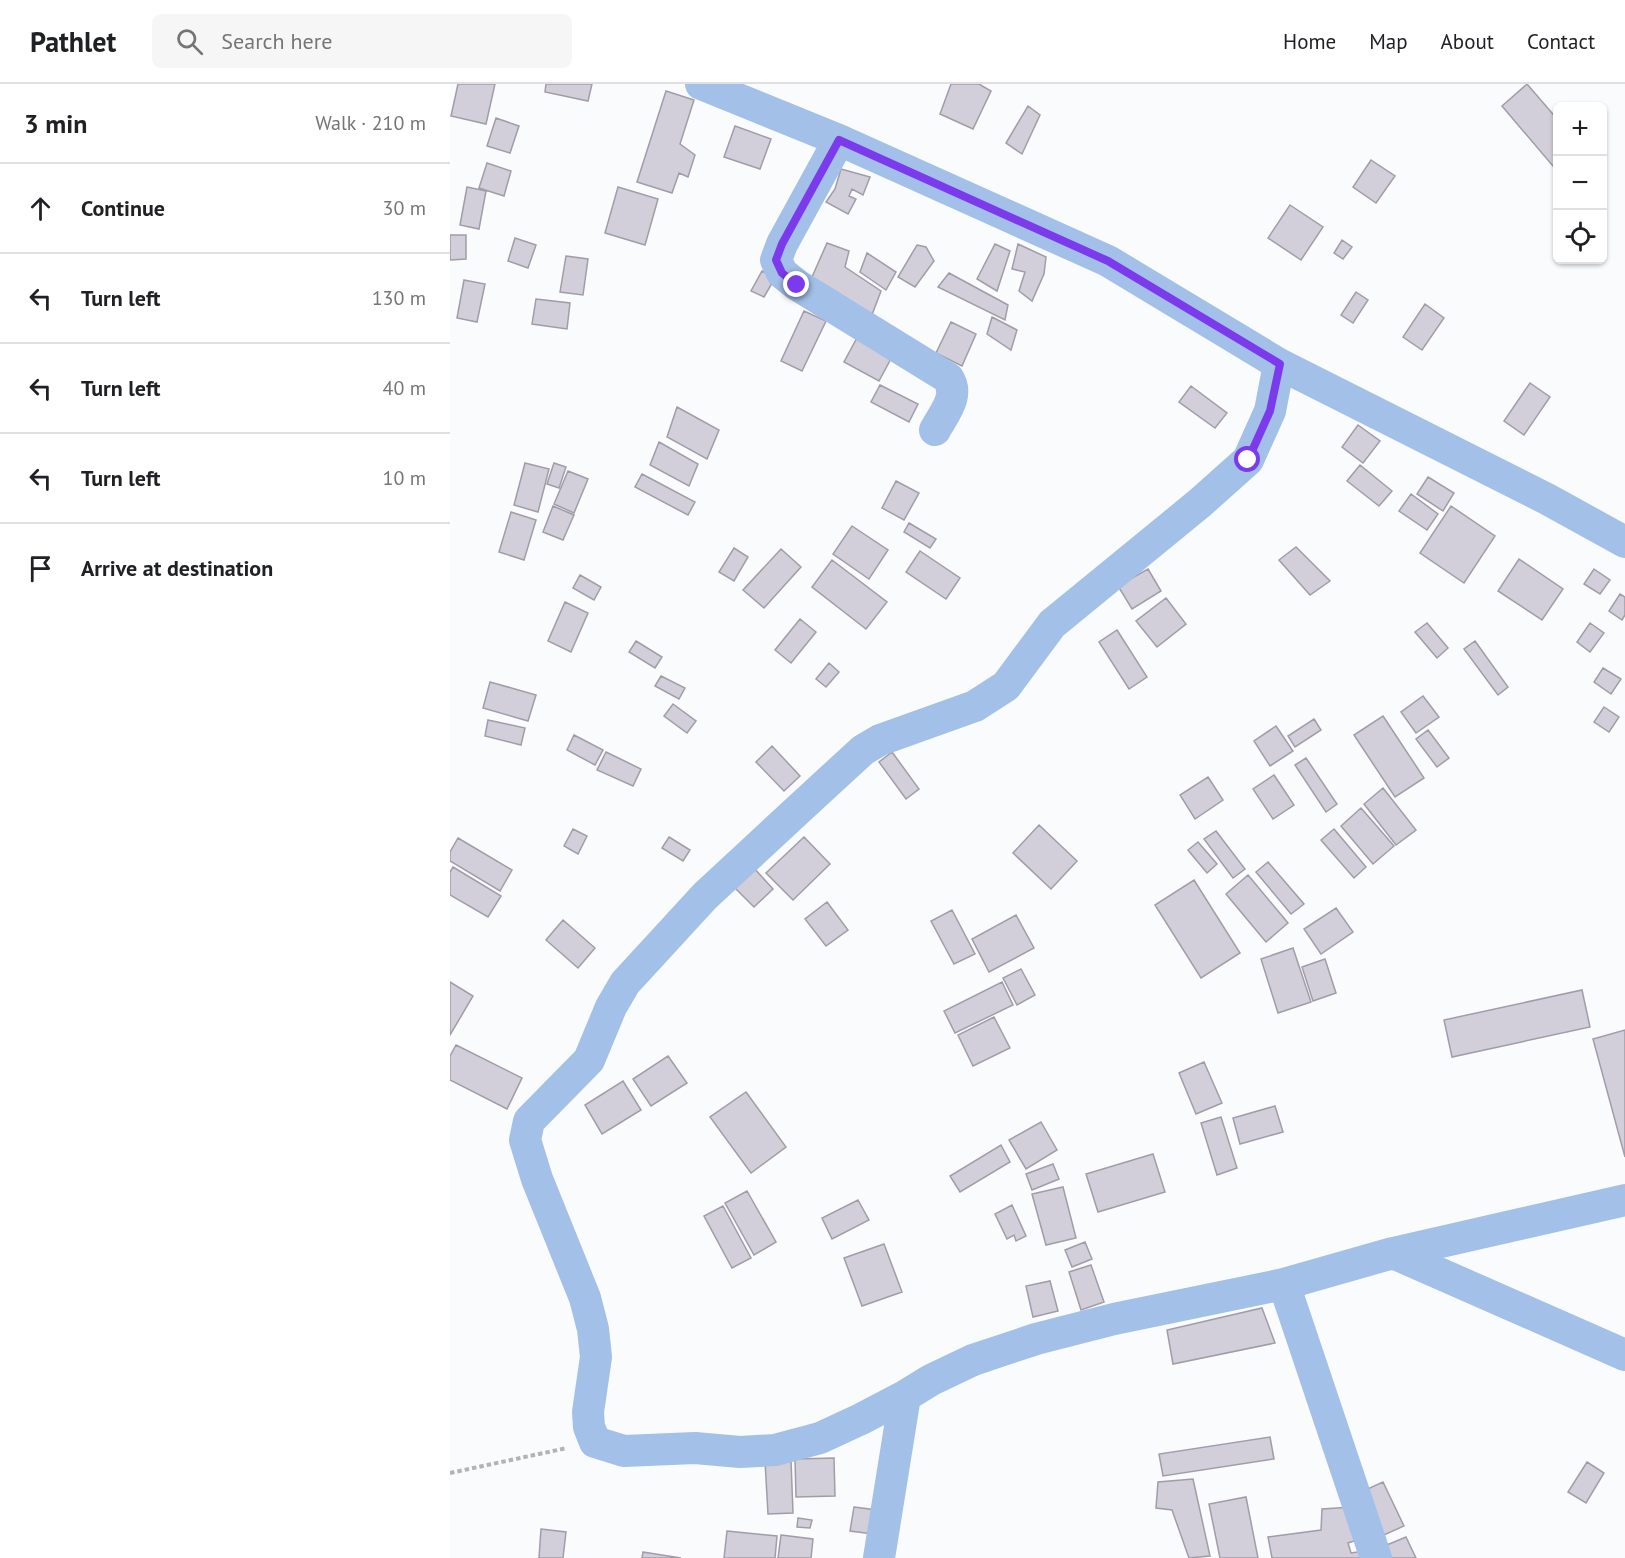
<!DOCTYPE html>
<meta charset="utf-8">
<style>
:root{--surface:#fff;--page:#f6f6f6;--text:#202124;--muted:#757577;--line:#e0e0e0}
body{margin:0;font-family:"PT Sans",sans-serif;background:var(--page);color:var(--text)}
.controls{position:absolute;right:18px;top:18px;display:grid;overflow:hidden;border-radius:9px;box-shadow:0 2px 4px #0004}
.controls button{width:54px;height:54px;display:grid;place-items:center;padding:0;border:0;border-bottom:2px solid var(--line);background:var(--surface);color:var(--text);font:30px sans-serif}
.stop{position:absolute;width:18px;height:18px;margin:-14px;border:4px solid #7c3aed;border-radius:50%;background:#fff}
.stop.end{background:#7c3aed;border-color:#fff;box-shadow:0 2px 6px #0008}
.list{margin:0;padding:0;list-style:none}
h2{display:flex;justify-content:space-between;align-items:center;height:78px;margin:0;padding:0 24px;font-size:26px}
h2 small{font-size:20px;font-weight:400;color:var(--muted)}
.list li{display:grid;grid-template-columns:39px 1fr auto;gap:18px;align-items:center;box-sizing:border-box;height:90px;padding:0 24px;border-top:2px solid var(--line)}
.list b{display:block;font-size:22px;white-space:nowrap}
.list em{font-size:20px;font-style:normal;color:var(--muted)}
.icon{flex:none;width:33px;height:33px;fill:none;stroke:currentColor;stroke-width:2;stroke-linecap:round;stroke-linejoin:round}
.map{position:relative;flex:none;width:1175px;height:1474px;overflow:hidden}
header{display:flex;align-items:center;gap:36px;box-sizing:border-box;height:84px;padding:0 30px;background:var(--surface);border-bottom:2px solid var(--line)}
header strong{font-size:28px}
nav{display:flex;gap:33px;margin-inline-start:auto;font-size:21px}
.search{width:420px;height:54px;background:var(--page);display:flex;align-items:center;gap:15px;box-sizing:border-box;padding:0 21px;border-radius:9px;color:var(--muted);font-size:22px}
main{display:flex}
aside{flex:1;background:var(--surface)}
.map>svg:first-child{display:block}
.building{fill:#d2cfda;stroke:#a09da8;stroke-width:1.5}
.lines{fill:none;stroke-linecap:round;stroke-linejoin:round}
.path{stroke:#b2b3b5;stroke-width:4;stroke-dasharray:4.5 3;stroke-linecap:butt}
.minor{stroke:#a2c0e8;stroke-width:32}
.route{stroke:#7c3aed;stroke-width:8}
</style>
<header>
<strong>Pathlet</strong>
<div class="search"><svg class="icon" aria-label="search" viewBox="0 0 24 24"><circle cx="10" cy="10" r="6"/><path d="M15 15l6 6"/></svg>Search here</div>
<nav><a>Home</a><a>Map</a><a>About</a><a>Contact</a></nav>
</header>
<main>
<aside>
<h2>3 min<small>Walk · 210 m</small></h2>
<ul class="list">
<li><svg class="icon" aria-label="ahead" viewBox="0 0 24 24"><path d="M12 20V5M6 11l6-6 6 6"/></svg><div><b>Continue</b></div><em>30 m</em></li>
<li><svg class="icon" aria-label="left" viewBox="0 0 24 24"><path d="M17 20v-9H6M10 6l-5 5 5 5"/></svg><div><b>Turn left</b></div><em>130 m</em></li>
<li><svg class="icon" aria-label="left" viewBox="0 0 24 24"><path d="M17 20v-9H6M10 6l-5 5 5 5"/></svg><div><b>Turn left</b></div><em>40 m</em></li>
<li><svg class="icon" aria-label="left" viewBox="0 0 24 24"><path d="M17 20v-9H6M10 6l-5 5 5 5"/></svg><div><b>Turn left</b></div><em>10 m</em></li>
<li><svg class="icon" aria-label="arrive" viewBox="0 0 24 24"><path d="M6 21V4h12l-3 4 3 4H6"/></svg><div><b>Arrive at destination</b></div></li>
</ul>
</aside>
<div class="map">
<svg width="1175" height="1474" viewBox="0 0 1175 1474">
<rect width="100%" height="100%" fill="#fafbfd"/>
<!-- building -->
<path class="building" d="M8,0h37l-9,40 -35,-8z
M96,0h46l-4,17 -43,-9z
M501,0h28l12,7 -18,38 -33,-15z
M1077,0l31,36v52l-56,-66z
M216,7l28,9 -14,44 15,11 -7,22 -9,-4 -7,20 -35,-11z
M578,22l12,9 -18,39 -16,-11z
M46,34l23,8 -9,27 -23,-7z
M285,42l36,13 -11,30 -36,-12z
M921,76l24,16 -19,27 -23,-16z
M37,79l24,8 -7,25 -25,-8z
M391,85l29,8 -7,18 -11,-6 -3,7 7,3 -8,15 -22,-12 9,-13z
M17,103l19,4 -7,38 -19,-4z
M168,103l40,12 -13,46 -40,-12z
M840,121l33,22 -22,33 -33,-22z
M0,151h16v24l-16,1z
M65,154l21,7 -8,23 -20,-7z
M892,156l10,7 -9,12 -9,-6z
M377,159l22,8 -4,16 36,24 -11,29 -58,-43z
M545,160l15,7 -13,40 -20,-12z
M568,160l28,13 -2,17 -12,27 -13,-10 6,-19 -13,-3z
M467,161l9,2 8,14 -19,26 -17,-10z
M417,169l29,19 -10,18 -26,-18z
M116,172l22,3 -5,36 -23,-3z
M312,187l13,7 -11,19 -13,-6z
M499,189l59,32 -3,15 -67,-33z
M14,196l21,4 -8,38 -20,-4z
M906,208l12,8 -15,23 -12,-8z
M86,215l34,4 -3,26 -35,-5z
M975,220l19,14 -22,32 -19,-13z
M354,227l22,10 -24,50 -21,-10z
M542,233l25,13 -6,20 -24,-16z
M501,238l25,12 -14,32 -26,-13z
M409,250l35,19 -15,28 -35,-19z
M1080,299l20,14 -26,38 -20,-14z
M430,301l38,19 -9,18 -38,-20z
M741,302l36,27 -12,15 -36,-26z
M227,323l42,23 -12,29 -40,-22z
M908,341l22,16 -17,22 -21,-16z
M209,358l39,22 -9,22 -39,-21z
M75,379l24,6 -11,43 -24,-7z
M104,379l12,4 -7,21 -12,-4z
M910,381l32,26 -13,15 -32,-25z
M118,387l20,8 -14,34 -20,-9z
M192,390l53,28 -7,13 -53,-28z
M978,393l26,16 -11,18 -26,-17z
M446,397l23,12 -15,27 -22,-12z
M961,410l27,20 -11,16 -28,-19z
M103,422l21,9 -11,25 -20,-8z
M1001,422l44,30 -31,47 -44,-30z
M61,428l25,8 -12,40 -25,-8z
M459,439l27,16 -6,9 -26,-16z
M402,442l36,24 -19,29 -36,-25z
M846,463l34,34 -20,14 -31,-35z
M284,464l14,9 -14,24 -15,-9z
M331,465l20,18 -37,41 -21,-18z
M470,467l40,27 -14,21 -40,-27z
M1069,475l44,30 -21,31 -44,-29z
M382,476l55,42 -21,27 -54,-42z
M698,485l13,22 -29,18 -14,-23z
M1144,485l16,11 -10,14 -16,-10z
M130,491l21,12 -7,13 -21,-12z
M1170,510l5,3v18l-3,5 -13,-9z
M716,514l20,26 -29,23 -21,-26z
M115,518l23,11 -17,39 -23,-11z
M350,535l16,13 -25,31 -16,-13z
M977,539l21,25 -11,10 -22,-26z
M1140,539l14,10 -14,19 -13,-10z
M667,546l30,47 -18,12 -30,-47z
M186,557l26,16 -7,11 -26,-16z
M1025,557l33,46 -10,8 -34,-46z
M379,579l10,9 -13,15 -10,-8z
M1153,584l18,11 -10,15 -17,-12z
M211,592l24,12 -6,11 -24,-13z
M40,598l46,13 -8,26 -45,-13z
M973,612l16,21 -23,16 -15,-21z
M223,620l23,17 -9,12 -23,-17z
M1154,623l15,10 -10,15 -15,-10z
M933,632l41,62 -29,19 -41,-62z
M864,635l7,11 -26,17 -7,-11z
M38,636l37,8 -4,17 -36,-9z
M826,642l17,25 -23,15 -16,-25z
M978,646l21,28 -12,9 -21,-28z
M124,651l29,15 -8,15 -28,-15z
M322,662l28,30 -16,15 -28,-29z
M156,668l35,17 -8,17 -36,-16z
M442,668l27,37 -13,10 -27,-37z
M856,674l31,46 -11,8 -31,-47z
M824,691l20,30 -21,14 -20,-30z
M758,693l15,23 -28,19 -15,-24z
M933,704l33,42 -20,15 -32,-41z
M911,724l33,38 -21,18 -32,-38z
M589,741l38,36 -26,28 -38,-36z
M123,745l14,7 -9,18 -14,-8z
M884,745l32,38 -12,11 -33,-38z
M766,747l29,38 -12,9 -29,-39z
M219,753l21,13 -7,11 -21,-13z
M354,753l26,27 -37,36 -27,-27z
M8,754l54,32 -12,21 -50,-30v-9z
M748,758l19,22 -10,9 -19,-23z
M818,778l36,42 -13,10 -35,-42z
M3,783l48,29 -13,21 -38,-22v-23z
M303,783l20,22 -19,18 -21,-21z
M798,791l40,48 -22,19 -40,-48z
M744,796l46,73 -39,25 -46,-73z
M377,818l21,28 -22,16 -21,-27z
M886,824l17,24 -32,22 -17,-25z
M502,826l23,44 -21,10 -23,-43z
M566,831l18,33 -45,24 -17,-33z
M113,836l32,28 -17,20 -32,-28z
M843,864l18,54 -33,11 -17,-54z
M875,875l11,34 -23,8 -11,-34z
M571,885l14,26 -18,10 -14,-27z
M0,898l23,14 -23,39z
M552,898l11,23 -58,28 -11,-22z
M1132,906l8,37 -138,30 -8,-37z
M544,933l16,31 -37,18 -15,-31z
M1175,946v127l-32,-118z
M6,961l66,33 -15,31 -57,-29v-24z
M218,972l19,27 -36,23 -18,-27z
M754,978l18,41 -26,11 -17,-41z
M173,997l18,29 -39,24 -17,-29z
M296,1008l40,55 -35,26 -41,-56z
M825,1022l8,26 -43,12 -7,-26z
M771,1033l16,51 -20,7 -16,-52z
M591,1038l16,28 -31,19 -17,-29z
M551,1061l9,17 -50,30 -10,-16z
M703,1070l12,38 -67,20 -12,-38z
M603,1080l6,15 -27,11 -6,-16z
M613,1103l13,51 -30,7 -14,-51z
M297,1107l29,51 -22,13 -29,-52z
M408,1116l11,20 -37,19 -10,-21z
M562,1121l14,31 -10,5 -2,-6 -7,4 -12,-25z
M273,1122l28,52 -19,10 -28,-52z
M635,1158l7,17 -20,8 -7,-17z
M434,1160l18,48 -40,14 -18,-48z
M641,1181l13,37 -23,8 -12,-38z
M600,1197l8,30 -25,6 -7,-31z
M812,1224l13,35 -102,21 -6,-34z
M820,1353l4,22 -111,17 -4,-22z
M384,1374l1,38 -39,1 -1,-38z
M341,1376l2,53 -25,1 -3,-53z
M1137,1378l17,11 -18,30 -18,-11z
M743,1395l17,77 -21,2 -17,-48 -16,-2 2,-26z
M933,1398l21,44 -20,9 -21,-44z
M796,1413l12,61h-38l-11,-54z
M404,1423l31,4 -4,24 -31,-4z
M902,1423l8,32 -12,4 3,10 13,-2 1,7h-93l-4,-21 53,-7 1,-21z
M348,1434l14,2 -2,8 -13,-1z
M91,1445l25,3 -3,26h-24z
M277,1447l50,5 -2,22h-51z
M331,1451l32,4 -2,19h-33z
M956,1453l10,21h-29l-5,-11z
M193,1468l38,6h-39z"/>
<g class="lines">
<!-- path -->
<path class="path" d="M0,1389l117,-25"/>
<!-- minor -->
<path class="minor" d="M251,0l138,56 269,121 171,103 268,135 78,43
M389,56l-57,104 -6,16 6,13 15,12 151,93c12,18 -4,35 -13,52
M829,280l-9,47 -22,49 -47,42 -149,122 -46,62 -31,20 -95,34 -17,10 -49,45 -109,101 -80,87 -14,24 -22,53 -60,61 -4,19 12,39 48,119 8,31 3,28 -8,55 1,15 6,15 29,9 71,-3 45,4 35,-2 45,-12 41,-19 44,-23 26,-16 42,-20 63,-21 78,-20 170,-35 109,-31 232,-53
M943,1169l232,102
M834,1200l92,274
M429,1474l26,-162"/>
</g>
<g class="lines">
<!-- route -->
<path class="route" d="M347,201l-15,-12 -6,-13 6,-16 57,-104 269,121 172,103 -10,47 -22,49"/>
</g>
</svg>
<div class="controls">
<button>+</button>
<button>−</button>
<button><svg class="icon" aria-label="locate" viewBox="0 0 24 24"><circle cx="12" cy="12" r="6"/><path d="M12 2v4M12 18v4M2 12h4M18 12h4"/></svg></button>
</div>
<div class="stop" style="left:798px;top:376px"></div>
<div class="stop end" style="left:347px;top:201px"></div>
</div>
</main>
